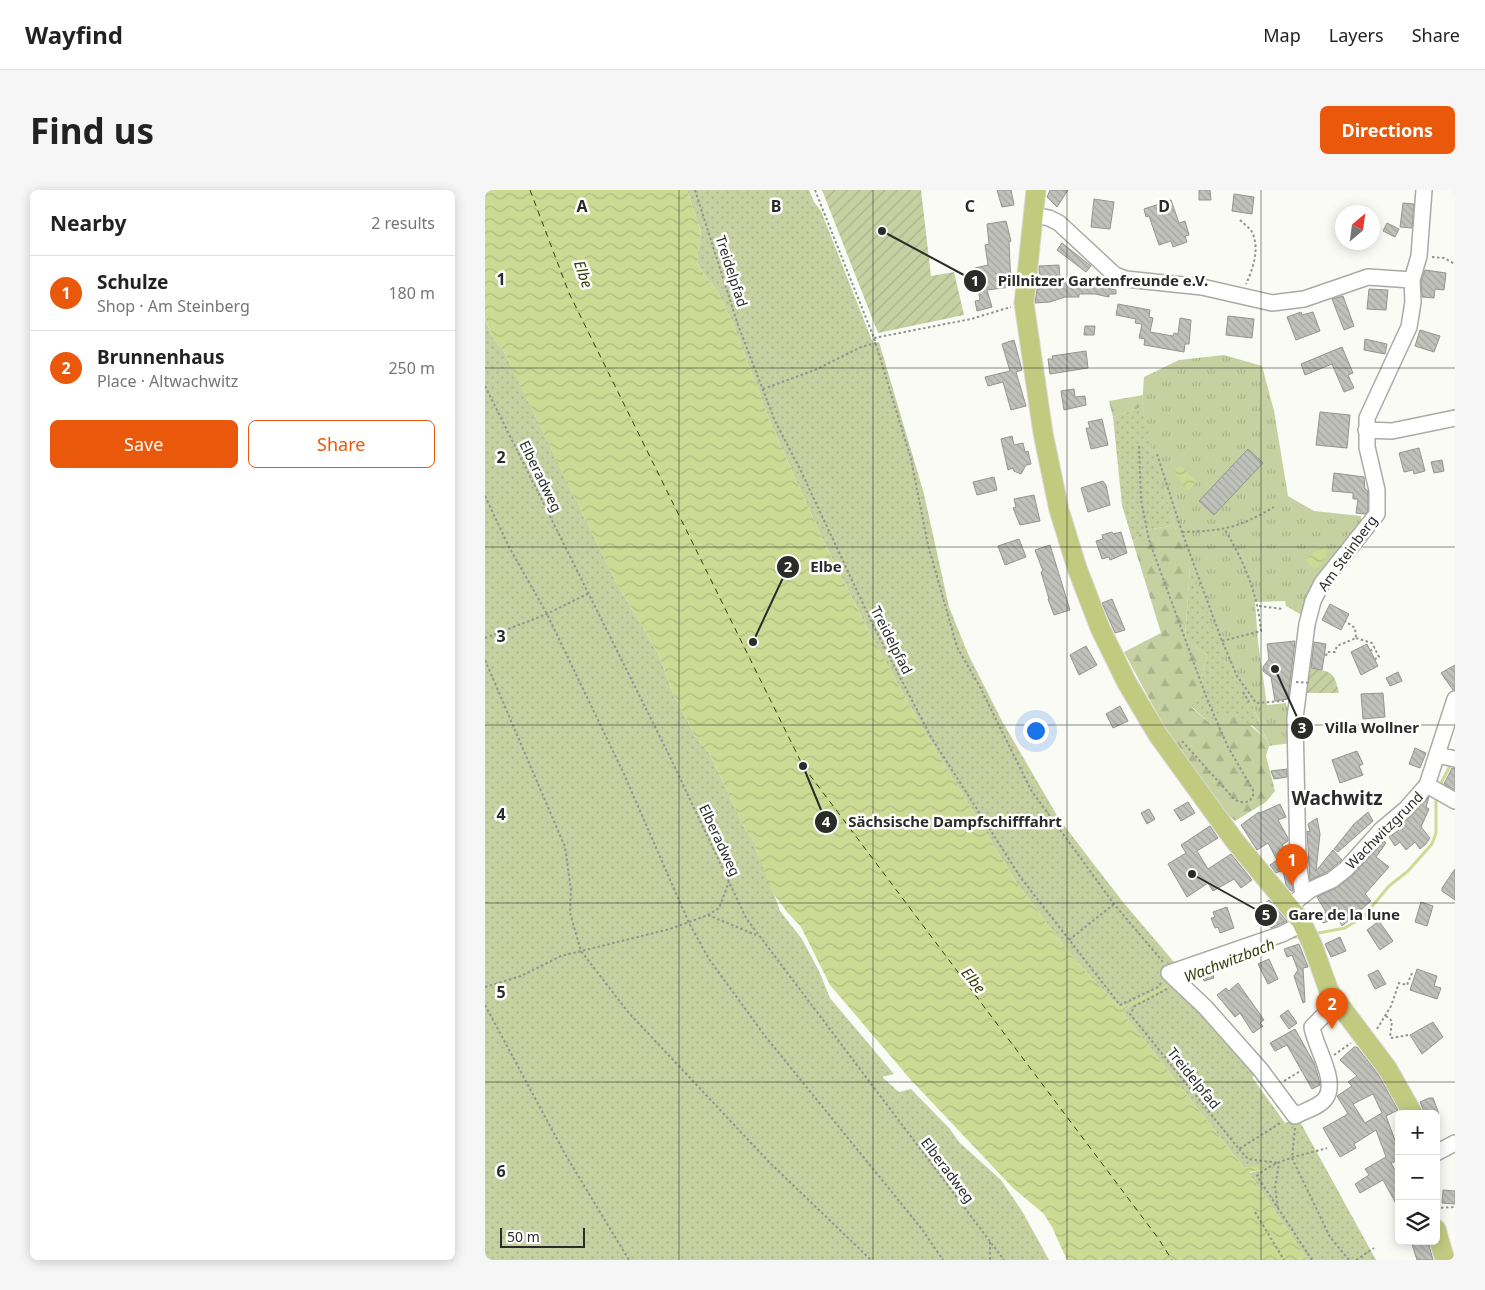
<!DOCTYPE html>
<meta charset="utf-8">
<style>
:root{--surface:#fff;--page:#f6f6f6;--text:#222;--muted:#767676;--line:#e0e0e0;--accent:#ea580c}
body{margin:0;font-family:"Noto Sans",sans-serif;background:var(--page);color:var(--text)}
.controls{position:absolute;right:15px;bottom:15px;display:grid;overflow:hidden;border-radius:8px;box-shadow:0 2px 12px #0003}
.controls button{width:45px;height:45px;display:grid;place-items:center;padding:0;border:0;border-bottom:1px solid var(--line);background:var(--surface);color:var(--text);font:25px sans-serif}
.compass{position:absolute;left:850px;top:15px;width:45px;height:45px;border-radius:50%;background:var(--surface);box-shadow:0 2px 12px #0003;rotate:29deg}
.scale{position:absolute;left:15px;bottom:12px;width:85px;box-sizing:border-box;padding-left:5px;border:2px solid #2b2c29;border-top:0;font-size:14px;line-height:18px;white-space:nowrap;color:#2b2c29;-webkit-text-stroke:4px #fff;paint-order:stroke}
.you{position:absolute;left:550px;top:540px;width:18px;height:18px;margin:-12px;border:4px solid #fff;border-radius:50%;background:#1a73e8;box-shadow:0 0 0 8px #1a73e833}
.badge{display:grid;place-items:center;width:32px;height:32px;border-radius:50%;background:var(--accent);color:#fff;font-size:16px;font-weight:700}
.pin{position:absolute;translate:-50% -41px;filter:drop-shadow(0 1px 2px #0008)}
.pin::after{content:'';position:absolute;top:26px;width:18px;height:15px;background:inherit;clip-path:polygon(0 0,100% 0,50% 100%)}
.list{margin:0;padding:0;list-style:none}
h2{display:flex;justify-content:space-between;align-items:center;height:65px;margin:0;padding:0 20px;font-size:21px}
h2 small{font-size:16px;font-weight:400;color:var(--muted)}
.list li{display:grid;grid-template-columns:32px 1fr auto;gap:15px;align-items:center;box-sizing:border-box;height:75px;padding:0 20px;border-top:1px solid var(--line)}
.list b{display:block;font-size:19px;white-space:nowrap}
.list p{margin:0;font-size:16px;white-space:nowrap;color:var(--muted)}
.list em{font-size:16px;font-style:normal;color:var(--muted)}
.actions{display:flex;gap:10px;padding:15px 20px}
.actions a{flex:1;padding:11px 0;border:1px solid var(--accent);border-radius:8px;text-align:center;font-size:18px;color:var(--accent)}
.actions .main{background:var(--accent);color:#fff}
.icon{flex:none;width:28px;height:28px;fill:none;stroke:currentColor;stroke-width:2;stroke-linecap:round;stroke-linejoin:round}
.map{position:relative;flex:none;width:970px;height:1070px;overflow:hidden;border-radius:8px}
header{display:flex;align-items:center;gap:30px;box-sizing:border-box;height:70px;padding:0 25px;background:var(--surface);border-bottom:1px solid var(--line)}
header strong{font-size:24px}
nav{display:flex;gap:28px;margin-inline-start:auto;font-size:18px}
.intro{display:flex;align-items:center;justify-content:space-between;box-sizing:border-box;height:120px;padding:0 30px}
h1{margin:0;font-size:35px}
.button{padding:12px 22px;border-radius:8px;background:var(--accent);color:#fff;font-size:18px;font-weight:700}
main{display:flex;gap:30px;padding:0 30px}
aside{flex:1;background:var(--surface);border-radius:8px;box-shadow:0 2px 12px #0003}
.map>svg:first-child{display:block}
.grass{fill:url(#grass-dots)}
.forest{fill:url(#forest-firs)}
.park{fill:url(#park-tufts)}
.garden{fill:url(#garden-furrows)}
.water{fill:url(#water-waves)}
.lines{fill:none;stroke-linecap:round;stroke-linejoin:round}
.stream{stroke:#cdda94;stroke-width:3}
.ferry{stroke:#353c06;stroke-width:1;stroke-dasharray:6 5;stroke-linecap:butt}
.building{fill:url(#building-back-hatch);stroke:#94958f;fill-rule:evenodd}
.minor-casing{stroke:#a9aba4;stroke-width:18}
.major-casing{stroke:#d9d9d8;stroke-width:21}
.path{stroke:#93948f;stroke-width:2;stroke-dasharray:2.5 2.5;stroke-linecap:butt}
.minor{stroke:#fff;stroke-width:15}
.major{stroke:#c1cb80;stroke-width:19}
.path-bridge{stroke:#93948f;stroke-width:2;stroke-dasharray:2.5 2.5;stroke-linecap:butt}
.grid{fill:none;stroke:#2b2c29;stroke-width:1;stroke-opacity:0.55}
.labels{text-anchor:middle;dominant-baseline:central;stroke-width:5;stroke-linejoin:round;paint-order:stroke}
.street-label{font-size:14px;fill:#2b2c29;stroke:#fff}
.water-label{font-size:15px;font-style:italic;fill:#353c06;stroke:#fff}
.district-label{font-size:19px;font-weight:bold;fill:#2b2c29;stroke:#fff}
.grid-label{font-size:16px;text-anchor:middle;font-weight:bold;fill:#2b2c29;stroke:#fff;stroke-width:5;stroke-linejoin:round;paint-order:stroke}
.leader{fill:none;stroke:#2b2c29;stroke-width:2}
.callout-dot{fill:#2b2c29;stroke:#fff;stroke-width:2}
.mark-label{font-size:15px;text-anchor:middle;font-weight:bold;fill:#fff}
.callout-label{font-size:15px;text-anchor:middle;font-weight:bold;fill:#2b2c29;stroke:#fff;stroke-width:5;stroke-linejoin:round;paint-order:stroke}
</style>
<header>
<strong>Wayfind</strong>
<nav><a>Map</a><a>Layers</a><a>Share</a></nav>
</header>
<div class="intro"><h1>Find us</h1><a class="button">Directions</a></div>
<main>
<aside>
<h2>Nearby<small>2 results</small></h2>
<ul class="list">
<li><span class="badge">1</span><div><b>Schulze</b><p>Shop · Am Steinberg</p></div><em>180 m</em></li>
<li><span class="badge">2</span><div><b>Brunnenhaus</b><p>Place · Altwachwitz</p></div><em>250 m</em></li>
</ul>
<div class="actions"><a class="main">Save</a><a>Share</a></div>
</aside>
<div class="map">
<svg width="970" height="1070" viewBox="0 0 970 1070">
<defs>
<pattern id="grass-dots" width="8" height="8" patternUnits="userSpaceOnUse" patternTransform="scale(1.25)"><rect width="8" height="8" fill="#c6d0a1"/><path d="M2 2h.1M6 6h.1" fill="none" stroke="#aab38b" stroke-width="1.8" stroke-linecap="round"/></pattern>
<pattern id="forest-firs" width="22" height="20" patternUnits="userSpaceOnUse" patternTransform="scale(1.25)"><rect width="22" height="20" fill="#c6d0a1"/><path d="M5 1l3.5 6h-7zM16 11l3.5 6h-7z" fill="#aab38b"/></pattern>
<pattern id="park-tufts" width="24" height="20" patternUnits="userSpaceOnUse" patternTransform="scale(1.25)"><rect width="24" height="20" fill="#c6d0a1"/><path d="M3 7l-1-3M5 7V3M7 7l1-3M15 17l-1-3M17 17v-4M19 17l1-3" fill="none" stroke="#aab38b"/></pattern>
<pattern id="garden-furrows" width="10" height="10" patternUnits="userSpaceOnUse" patternTransform="scale(1.25)"><rect width="10" height="10" fill="#c6d0a1"/><path d="M-1 1l2-2M0 10L10 0M9 11l2-2" fill="none" stroke="#aab38b"/></pattern>
<pattern id="water-waves" width="16" height="10" patternUnits="userSpaceOnUse" patternTransform="scale(1.25)"><rect width="16" height="10" fill="#cdda94"/><path d="M0 5q4-4 8 0t8 0" fill="none" stroke="#b0bb80"/></pattern>
<pattern id="building-back-hatch" width="6" height="6" patternUnits="userSpaceOnUse" patternTransform="scale(1.25)"><rect width="6" height="6" fill="#bfc1ba"/><path d="M-1 5l2 2M0 0l6 6M5-1l2 2" fill="none" stroke="#a4a6a0"/></pattern>
</defs>
<rect width="100%" height="100%" fill="#fafbf4"/>
<!-- grass -->
<path class="grass" d="M202,0h122l5,12 7,9 52,132 6,-1 45,152 25,113 19,47 34,67 57,98 64,83 125,147 11,23 -7,5 33,46 13,-5 78,142h-68l-58,-85v-2l11,-3 -1,-4 -16,2 -122,-156 11,-9 -14,4 -49,-53 -54,-72 -89,-146 -57,-102 -48,-96 -51,-114 -38,-100 -15,-32 -19,-25 -2,-8 4,-27z
M0,129l8,19 10,12 10,20 103,212 44,75 11,32 24,47 14,17 36,76 10,14 2,10 9,18 14,40 22,28 17,32 11,27 64,76 -12,3 17,15 12,-3 39,40 9,13 42,38 21,31 27,49h-564z
M657,217l32,118 -32,6 -9,11 -11,-37 -9,-88z
M705,376l41,107 18,23 17,43 -14,-14h-40l-21,-19 10,-12 1,-18 5,-21 -22,-16z"/>
<!-- forest -->
<path class="forest" d="M658,205l-1,12 -29,10 -4,-16z
M689,335l16,41 -5,73 22,16 -5,21 -1,18 -10,13 21,18 11,-12 14,1 29,25 3,7 -3,10 9,35 -9,11 -31,19 -8,-7 -61,-84 -42,-78 37,-19 -28,-91 9,-11z"/>
<!-- park -->
<path class="park" d="M739,165l38,11 12,45 14,85 26,15 47,5v9l-56,92 -19,-11 -1,-5 -30,1 3,40 9,63 19,-2 1,5h4l1,35 -23,3 -20,-50 -15,-17 -15,-28 2,-2 -47,-124 -21,-74 -11,-44 2,-30 35,-17z"/>
<!-- garden -->
<path class="garden" d="M337,0h99l10,86 23,-4 10,43 -86,18z
M824,478c22,4 25,2 30,25h-34z"/>
<!-- water -->
<path class="water" d="M0,0h202l14,42 -4,27 2,8 19,25 15,32 38,100 51,114 48,96 57,102 89,146 54,72 49,53 13,-4 -10,9 122,156 16,-3 2,5 -12,2v3l58,85h-241l-15,-33 -8,-13 -31,-26 -103,-109 -80,-94 -29,-58 -14,-15 -14,-19 -16,-40 -2,-10 -10,-14 -36,-76 -14,-17 -24,-47 -11,-32 -44,-75 -113,-232 -10,-12 -8,-20z
M695,276l17,16 -9,9 -12,-16 -1,-5z
M837,357l5,3c-1,7 -6,18 -14,19l-8,-10z"/>
<g class="lines">
<!-- stream -->
<path class="stream" d="M954,597l12,-23
M828,744l32,-6 19,-12 25,-30 19,-15 24,-27 4,-11v-38
M803,748l14,-2
M696,789l12,-7
M645,815l43,-22"/>
<!-- ferry -->
<path class="ferry" d="M45,0l39,103 234,473 355,472 14,22"/>
</g>
<!-- building -->
<path class="building" d="M512,0h14l3,15 -12,2z
M565,0h18l-11,17 -10,-10z
M714,0h11l1,10h-12z
M749,4l20,3 -2,17 -20,-3z
M609,9l20,3 -4,27 -19,-2z
M686,10l8,23 6,-2 4,14 -4,1 2,6 -14,5 -2,-6 -12,4 -10,-29 -3,1 -2,-8z
M918,13l11,1 -2,24 -12,-1z
M521,31l5,20 -2,1 2,45 -24,3 5,17 -15,4 -2,-10 5,-1 -5,-32 13,-3 -3,-20 4,-1 -2,-20z
M902,33l12,6 -4,8 -12,-6z
M577,53l29,23 -5,6 -29,-22z
M574,75l1,14h38v7l18,4v4h-7v3l-14,-3h-16v3h-14l-15,5 -15,1 2,-14h3l-1,-23z
M940,80l21,3 -2,17 -9,-1 -1,9 -12,-1 -1,-16z
M884,99l19,1 -2,20 -19,-1z
M858,106l11,30 -10,4 -12,-31z
M633,114l32,6 -1,7 4,1 -3,14 23,4 1,-3 4,1 2,-16 11,2 -2,24h-4l-1,8 -40,-7 1,-6 -6,-1 3,-14 -7,-1 1,-4 -20,-4z
M816,122l1,3 11,-3 7,19 -24,9 -9,-23z
M743,126l26,3 -2,19 -26,-3z
M600,136h10l-1,9h-10z
M935,140l20,6 -6,16 -19,-6z
M880,149l22,5 -2,10 -21,-4z
M529,150l8,30 -6,2 10,34 -15,4 -8,-28 -15,4 -3,-9 25,-6 -8,-27z
M857,157l11,26 -5,2 6,13 -10,4 -12,-28 -27,11 -4,-11z
M601,161l2,17 -38,6 -2,-15h5l-1,-3z
M589,199l1,8 10,-1 1,9 -22,5 -3,-19z
M835,222l30,3 -3,33 -31,-3z
M617,229l6,26 -17,4 -5,-21h4l-2,-6z
M527,246l2,9 9,-2 2,9 3,-1 3,13 -5,1 -5,9 -7,-3 -1,-3 -5,2 -7,-31z
M934,258l6,23 -11,3 -1,-4 -9,2 -5,-19z
M763,259l15,14 -49,52 -15,-14z
M957,270l2,11 -10,2 -3,-11z
M849,283l30,4 1,12 3,2v20l-3,3 -9,-1 2,-14h-5v-6l-21,-2z
M509,287l3,13 -20,5 -4,-13z
M618,291l3,4 4,20 -22,7 -7,-24z
M549,305l6,26 -20,4 -7,-17 3,-1 -2,-8z
M627,342l1,2 8,-2 6,21 -17,7 -1,-3 -7,2 -6,-18 7,-2 -1,-4z
M534,349l7,18 -21,8 -7,-19z
M565,355l20,65 -16,5 -6,-16h1l-8,-27 2,-1 -8,-21z
M627,409l13,31 -10,3 -13,-30z
M845,414l19,10 -8,16 -19,-10z
M810,451l-7,58 -13,2 -4,-24 -8,-6v-4l6,-8 -2,-15z
M829,452l12,2 -4,26 -11,-2z
M882,454l11,22 -17,9 -10,-23z
M601,456l11,19 -18,10 -9,-20z
M970,475v25h-2l-12,-17z
M913,482l4,9 -12,5 -4,-8z
M898,503l2,24 -22,2 -2,-25z
M635,516l8,15 -15,7 -7,-14z
M930,558l11,5 -6,15 -11,-4z
M872,561l6,13 -4,2 4,9 -23,8 -8,-23z
M967,578h3v22l-11,-6z
M802,579v8l-13,2 -3,-8z
M944,607l-3,10 3,2 -8,18 9,11 -4,6 -6,5 -5,-7 -9,8 -6,-8 -5,4 -6,-9 10,-7 -1,-2z
M703,612l7,11 -14,8 -7,-11z
M795,614l6,13 -8,3 10,18v3l-6,4 6,7 5,39h-2l-5,-6 -3,-15 -7,3 -6,-8 7,-5 -9,-17 -11,7 -16,-25 18,-13 1,1z
M664,619l6,10 -8,5 -6,-11z
M883,622l5,9 -35,31 -4,-3 20,-25z
M832,628l3,16 -4,37 17,-21 9,10 -15,12 -17,8 -3,-49 3,1 -2,-8z
M725,636l8,12 -21,13 11,18 23,-15 21,26 -11,8 -7,-9 -21,12 -5,-8 -21,14 -19,-33 18,-11 -5,-8z
M899,651l2,2 -10,14 13,10 -24,27 6,7 -29,25 -4,-8 -15,5 -4,-8 7,-3 -9,-15 19,-9 16,-12z
M970,679v31l-13,-9v-3z
M784,710l18,21 -16,7 -3,-8 -4,4 -8,-10 3,-2 -2,-3z
M936,712l12,4 -6,20 -12,-4z
M742,717l7,21 -14,5 -2,-6 -3,1 -4,-10 4,-1 -2,-5z
M894,731l14,20 -13,9 -13,-20z
M855,747l6,14 -15,6 -6,-13z
M814,754l9,23 -5,1 2,34 -2,1 -9,-27 4,-6 -6,-15 -5,2 -3,-8z
M784,769l9,20 -10,5 -10,-20z
M726,779l3,9 -10,3 -3,-9z
M932,779l20,7 -3,10 7,2 -4,11 -27,-9z
M893,780l8,14 -11,5 -7,-14z
M753,793l26,37 -4,3 3,3 -10,7 -13,-20 -5,4 -18,-22 9,-7 3,3z
M803,820l9,13 -8,6 -9,-13z
M948,832l10,15 -21,17 -12,-19z
M810,839l19,34 4,13 2,9 -8,4 -25,-44 -12,6 -5,-8z
M869,857h3l21,27 20,36 -12,6 13,35v9l-8,3 8,14v32l-16,-29 -23,13 -5,-9 14,-9 -4,-6 21,-12 -10,-27 -22,14 2,4 -16,9 -17,-29 25,-14 -11,-18 15,-10 -4,-4 9,-6 -17,-16zM888,904l9,19 -17,10 -12,-19z
M944,908h4l6,16h-14l-5,-12z
M958,1000l12,1v13l-13,-1z
M926,1051h17l5,19h-16z"/>
<g class="lines">
<defs>
<path id="minor" d="M549,25l15,3 10,5 56,52 11,4 76,8 70,16 32,-4 64,-22 44,3
M881,240l26,1 63,-13
M952,565l18,4
M942,595l28,16
M818,705l-5,-34 -3,-143 12,-94 6,-23 9,-18 55,-69v-24l-10,-43v-29l42,-91 4,-25 -1,-22 7,-24 5,-66
M811,711l14,-11 22,-10 14,-11 35,-39 25,-21 21,-24 28,-86
M817,734l-20,10 -113,39 36,34 55,62 35,47c9,-5 24,-9 30,-17 14,-17 -11,-54 -13,-72l24,-24
M951,963l19,-10"/>
<path id="major" d="M551,0l-12,113 19,130 16,77 18,58 23,60 27,55 31,52 76,105 67,81 11,23 17,47 58,77 26,46
M951,1039l9,31"/>
</defs>
<!-- minor casing -->
<use href="#minor" class="minor-casing"/>
<!-- major casing -->
<use href="#major" class="major-casing"/>
<!-- path -->
<path class="path" d="M210,0l43,135 37,96 25,48 73,156 58,112 90,141 99,127 38,-18 3,-4
M330,0l59,148 37,121 17,86 29,102 23,40 51,103 83,114 49,58
M755,30c4,4 10,8 12,12 8,16 1,37 -6,52
M947,67l12,1 11,6
M389,148l97,-19 40,-12
M0,196l184,369 77,163 258,342
M278,199l52,-19 46,-23 15,-4
M654,256l2,54 8,40 58,159 21,48 25,43v7c-6,7 -10,6 -18,3l-53,-59
M672,264l25,78 40,109 15,35 19,27 28,-2
M0,306l24,51 38,67 76,158 66,151 20,36 56,77 156,192 22,32
M697,342c42,-1 56,-4 92,-25
M774,416l24,3
M0,448l62,-24 42,-21
M871,448l16,5 7,14 -4,2
M737,451l39,-10c-3,-36 -17,-70 -36,-101
M885,461l5,-3
M841,466l1,-4h8l2,-6 19,-8 -1,-10 -10,-7
M0,470l80,187 6,43 -1,23 11,38 47,61 141,150 102,98
M758,502l6,10
M223,725l48,20
M584,750l45,-36
M0,797l36,-11 40,-20 109,-27 38,-14 11,-7 10,-26
M682,799l-32,17 -5,8 109,135 43,-27
M0,815l80,149 64,106
M901,826l6,5 -2,16 2,1 16,-3
M892,839l14,-23 8,-23 8,2 5,-12
M849,865l17,-12
M799,891l18,-11
M810,938l-3,30 38,79 19,23
M754,959l9,10 31,4
M793,1018l-3,-21 4,-24
M951,1018l19,-1
M770,1022l29,48
M505,1052v18
M827,1070l-55,-84c18,-17 47,-21 70,-28
M871,1070l18,-12"/>
<!-- minor -->
<use href="#minor" class="minor"/>
<!-- major -->
<use href="#major" class="major"/>
<!-- path-bridge -->
<path class="path-bridge" d="M811,492l15,1"/>
</g>
<!-- grid -->
<path class="grid" d="M194,0v1070M388,0v1070M582,0v1070M776,0v1070M0,178h970M0,357h970M0,535h970M0,713h970M0,892h970"/>
<g class="labels">
<!-- street labels -->
<g class="street-label">
<text transform="translate(247 81) rotate(72)">Treidelpfad</text>
<text transform="translate(56 286) rotate(64)">Elberadweg</text>
<text transform="translate(862 363) rotate(-54)">Am Steinberg</text>
<text transform="translate(407 450) rotate(63)">Treidelpfad</text>
<text transform="translate(899 640) rotate(-45)">Wachwitzgrund</text>
<text transform="translate(235 650) rotate(65)">Elberadweg</text>
<text transform="translate(709 888) rotate(51)">Treidelpfad</text>
<text transform="translate(463 980) rotate(53)">Elberadweg</text>
</g>
<!-- water labels -->
<g class="water-label">
<text transform="translate(99 84) rotate(71)">Elbe</text>
<text transform="translate(744 770) rotate(-21)">Wachwitzbach</text>
<text transform="translate(489 790) rotate(51)">Elbe</text>
</g>
<!-- district labels -->
<g class="district-label">
<text x="852" y="608">Wachwitz</text>
</g>
</g>
<g class="grid-label">
<text x="97" y="22">A</text>
<text x="291" y="22">B</text>
<text x="485" y="22">C</text>
<text x="679" y="22">D</text>
<text x="16" y="95">1</text>
<text x="16" y="273">2</text>
<text x="16" y="452">3</text>
<text x="16" y="630">4</text>
<text x="16" y="808">5</text>
<text x="16" y="987">6</text>
</g>
<!-- callouts -->
<path class="leader" d="M397 41L490 91M268 452L303 377M790 479L817 538M318 576L341 632M707 684L781 725"/>
<g class="callout-dot">
<circle cx="397" cy="41" r="5"/>
<circle cx="268" cy="452" r="5"/>
<circle cx="790" cy="479" r="5"/>
<circle cx="318" cy="576" r="5"/>
<circle cx="707" cy="684" r="5"/>
<circle cx="490" cy="91" r="12"/>
<circle cx="303" cy="377" r="12"/>
<circle cx="817" cy="538" r="12"/>
<circle cx="341" cy="632" r="12"/>
<circle cx="781" cy="725" r="12"/>
</g>
<g class="mark-label">
<text x="490" y="96">1</text>
<text x="303" y="382">2</text>
<text x="817" y="543">3</text>
<text x="341" y="637">4</text>
<text x="781" y="730">5</text>
</g>
<g class="callout-label">
<text x="618" y="96">Pillnitzer Gartenfreunde e.V.</text>
<text x="341" y="382">Elbe</text>
<text x="887" y="543">Villa Wollner</text>
<text x="470" y="637">Sächsische Dampfschifffahrt</text>
<text x="859" y="730">Gare de la lune</text>
</g>
</svg>
<div class="controls">
<button>+</button>
<button>−</button>
<button><svg class="icon" aria-label="layers" viewBox="0 0 24 24"><path d="M12 4l9 5-9 5-9-5zM3 14l9 5 9-5"/></svg></button>
</div>
<svg class="compass" viewBox="-18 -18 36 36"><path d="M0-13l5 13h-10z" fill="#e53935"/><path d="M0 13l5-13h-10z" fill="#767676"/></svg>
<div class="scale">50 m</div>
<div class="you"></div>
<div class="pin badge" style="left:807px;top:695px">1</div>
<div class="pin badge" style="left:847px;top:839px">2</div>
</div>
</main>
